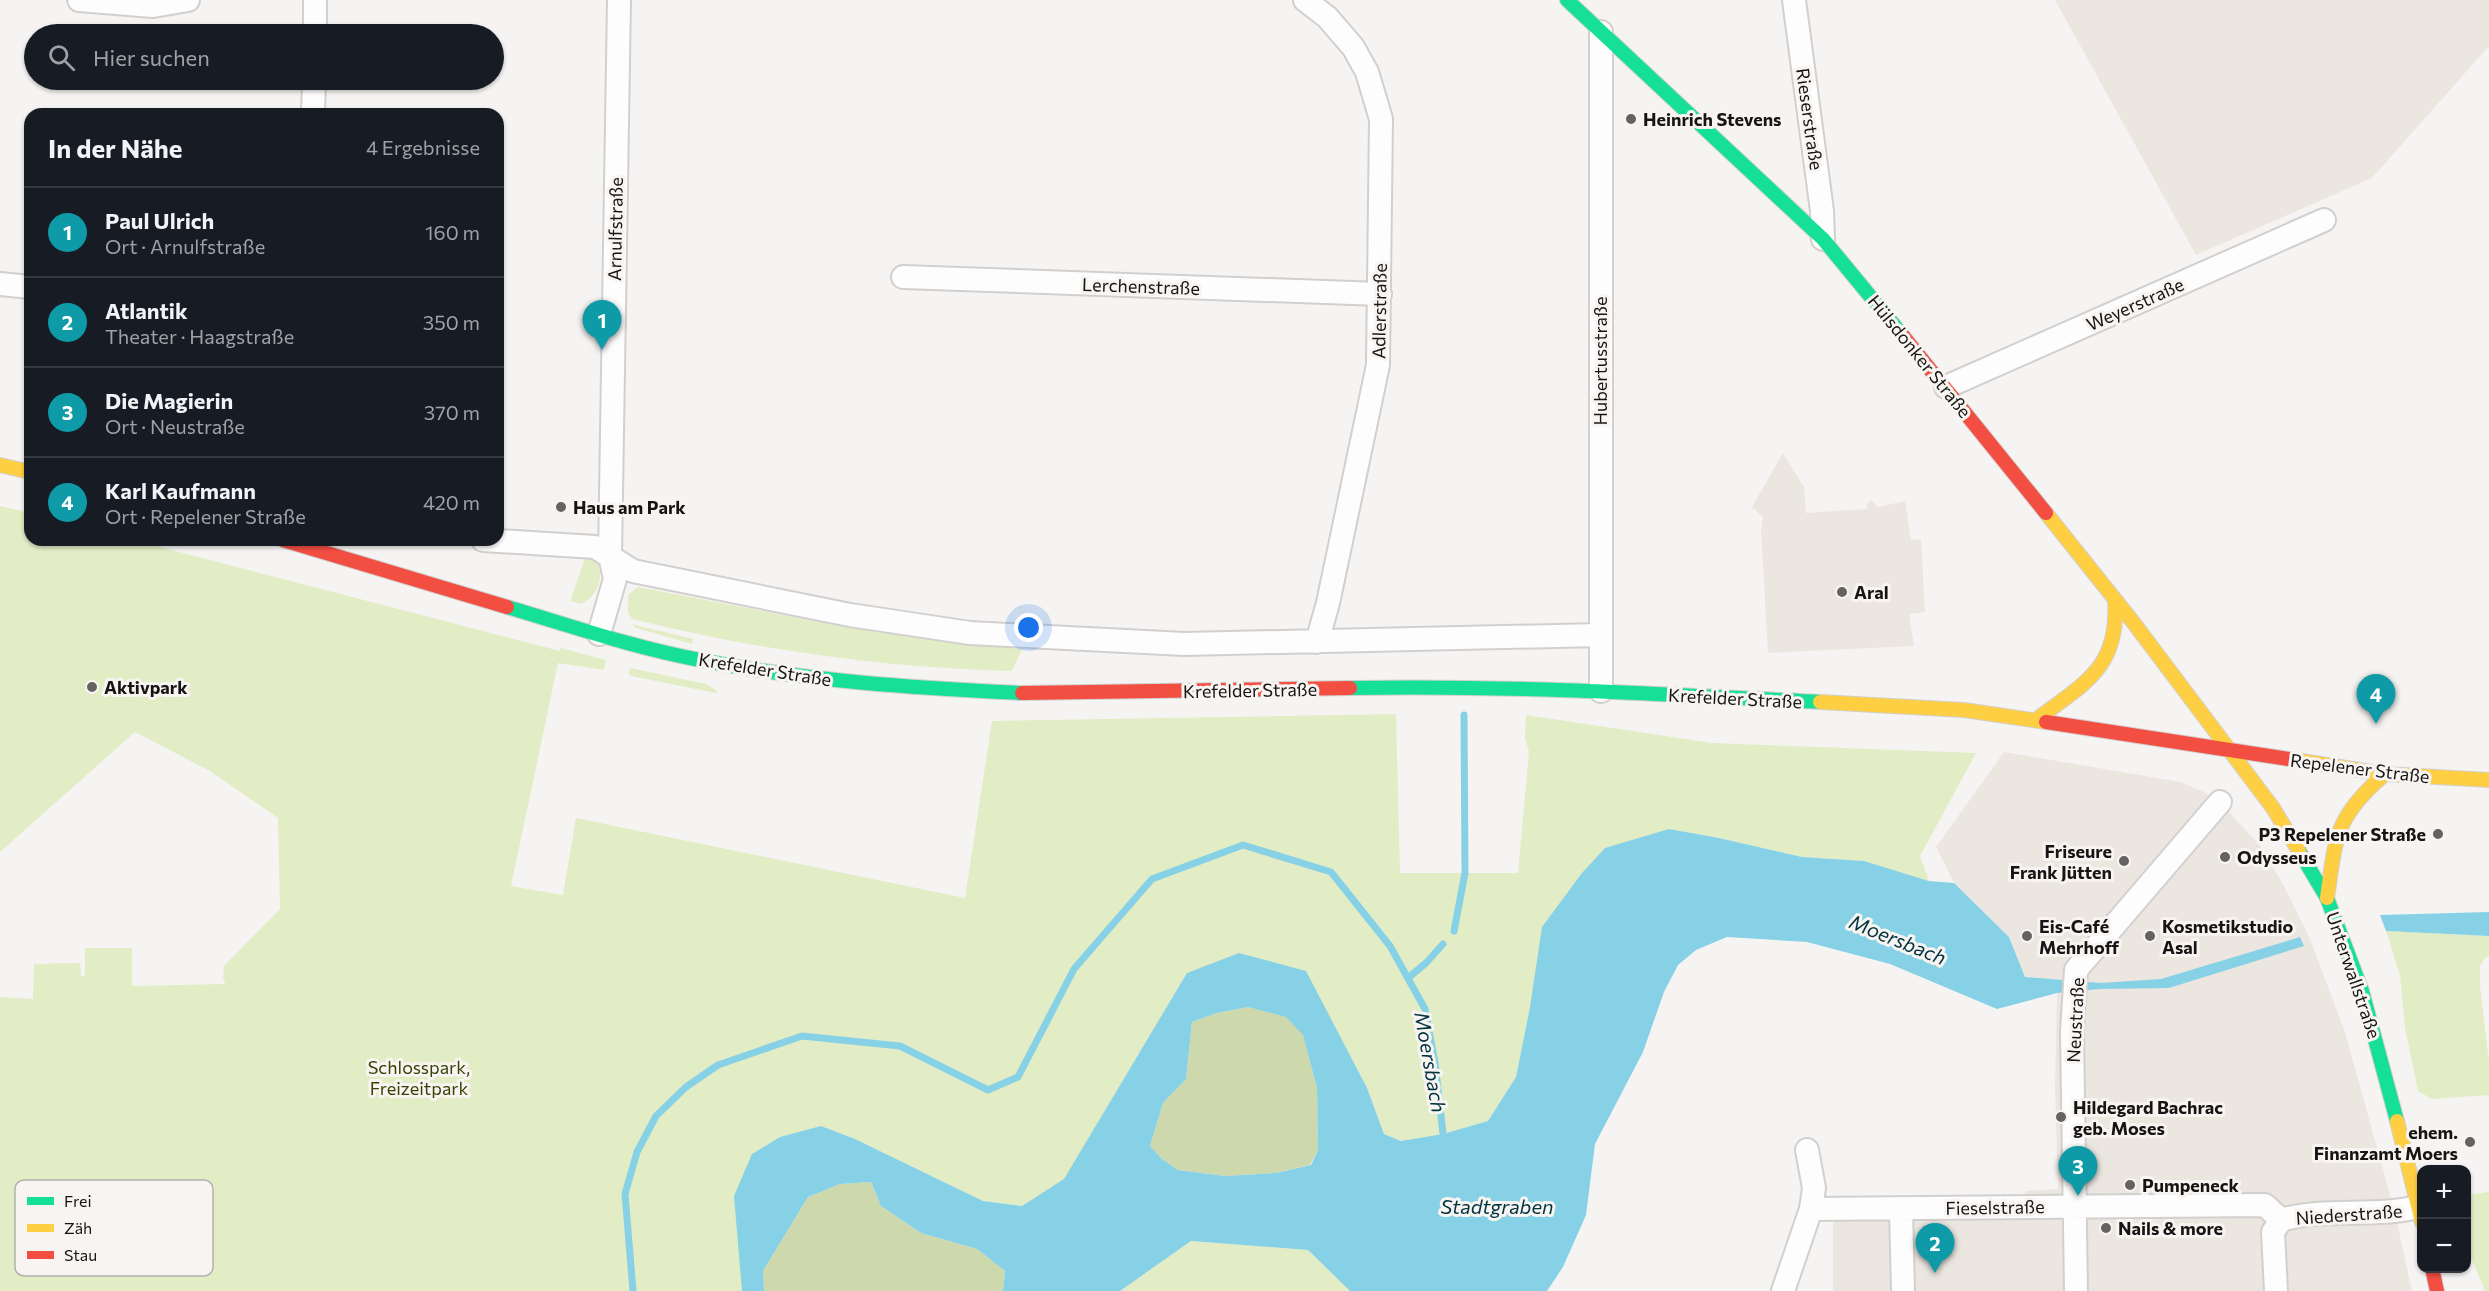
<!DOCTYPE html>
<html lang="de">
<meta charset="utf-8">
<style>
:root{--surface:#171b24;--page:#20242c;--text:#f1f3f6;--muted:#9ea1a6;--line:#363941;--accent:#0f766e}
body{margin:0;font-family:Commissioner,sans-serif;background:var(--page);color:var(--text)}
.controls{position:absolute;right:18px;bottom:18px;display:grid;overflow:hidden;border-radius:12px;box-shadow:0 2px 4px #0004}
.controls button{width:54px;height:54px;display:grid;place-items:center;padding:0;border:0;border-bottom:2px solid var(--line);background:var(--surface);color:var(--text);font:30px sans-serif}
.you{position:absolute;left:1029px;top:628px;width:21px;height:21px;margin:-15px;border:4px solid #fff;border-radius:50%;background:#1a73e8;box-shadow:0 0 0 9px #1a73e833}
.badge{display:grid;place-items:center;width:39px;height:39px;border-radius:50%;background:var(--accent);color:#fff;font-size:20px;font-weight:700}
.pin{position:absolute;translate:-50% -50px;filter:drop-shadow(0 2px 3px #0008)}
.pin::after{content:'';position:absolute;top:32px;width:21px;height:18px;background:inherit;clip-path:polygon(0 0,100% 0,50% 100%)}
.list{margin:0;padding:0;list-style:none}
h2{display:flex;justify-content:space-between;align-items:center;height:78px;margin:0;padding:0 24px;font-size:26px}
h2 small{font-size:20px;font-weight:400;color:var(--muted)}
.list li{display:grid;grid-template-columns:39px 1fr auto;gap:18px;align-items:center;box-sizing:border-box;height:90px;padding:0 24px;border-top:2px solid var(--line)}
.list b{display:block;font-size:22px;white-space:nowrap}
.list p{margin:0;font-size:20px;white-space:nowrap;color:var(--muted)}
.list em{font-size:20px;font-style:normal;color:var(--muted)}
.icon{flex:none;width:33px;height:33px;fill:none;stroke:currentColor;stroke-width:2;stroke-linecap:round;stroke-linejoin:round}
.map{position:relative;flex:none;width:2489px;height:1291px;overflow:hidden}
.search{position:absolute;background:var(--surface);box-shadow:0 2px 4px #0004;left:24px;top:24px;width:480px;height:66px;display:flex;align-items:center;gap:15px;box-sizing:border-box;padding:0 21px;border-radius:33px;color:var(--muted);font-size:22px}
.panel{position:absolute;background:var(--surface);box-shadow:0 2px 4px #0004;left:24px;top:108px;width:480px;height:438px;border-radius:18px}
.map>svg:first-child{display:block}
.built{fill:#ebe6e0}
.green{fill:#e2ecc5}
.forest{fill:#cdd8ac}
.water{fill:#87d1e7;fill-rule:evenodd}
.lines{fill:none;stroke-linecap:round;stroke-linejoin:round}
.stream{stroke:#87d1e7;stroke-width:7}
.street-casing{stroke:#d2d0cf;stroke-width:26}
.fast-casing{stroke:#d2d0cf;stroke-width:16}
.slow-casing{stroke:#d2d0cf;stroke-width:16}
.jam-casing{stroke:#d2d0cf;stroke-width:16}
.street{stroke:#fefdfd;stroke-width:22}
.fast{stroke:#16e098;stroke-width:14}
.slow{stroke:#ffcf43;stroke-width:14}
.jam{stroke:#f24e42;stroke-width:14}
.poi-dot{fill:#646362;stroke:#f7f4f1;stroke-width:2}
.labels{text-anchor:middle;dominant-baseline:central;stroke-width:6;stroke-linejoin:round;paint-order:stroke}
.poi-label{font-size:18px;font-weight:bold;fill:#161514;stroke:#f7f4f1;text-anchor:start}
.street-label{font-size:18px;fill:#161514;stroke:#f7f4f1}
.park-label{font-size:18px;fill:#364305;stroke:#f7f4f1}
.water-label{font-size:20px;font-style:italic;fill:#003340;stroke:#f7f4f1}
.key{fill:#f7f4f1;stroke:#b4b1af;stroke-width:1.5}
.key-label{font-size:16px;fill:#161514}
</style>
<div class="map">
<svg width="2489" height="1291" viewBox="0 0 2489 1291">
<rect width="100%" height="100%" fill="#f6f4f2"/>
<!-- built -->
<path class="built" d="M2055,0h434v46l-117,132 -176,77z
M1783,453l21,34 2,26 61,-4v-5l4,-4 7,7 27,-6 6,39 10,-1 4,73 -16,2 5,32 -146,7 -7,-123 2,-13 -11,-10z
M2004,752l177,30 25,11 14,9 41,45 23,39 26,53 35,93 50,181 17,78h-579v-82l189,-5 4,-13 32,-2 -3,-102 2,-94 -32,-16 -16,-40 -55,-54 -18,-36z"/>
<!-- green -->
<path class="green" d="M0,506l30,7v27h103l427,111 1,-3 45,12 -2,10 -46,-7 -47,223 52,9 13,-77 389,80 27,-177 404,-7 4,159h118l11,-121 -4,-14 1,-23 186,28 264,10 -56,103 9,25 -65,-20 -62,-4 -83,-19 -50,-9 -139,178 -14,70 -28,44 -45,13 -42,7 -17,-7 -17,-46 -180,-115 -123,207 -42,26 -39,-5 -128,-62 -34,-13 -79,154v11h-742v-294l33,2 1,-35 46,-1 1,13h4v-28h47v38l93,-2 -2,-7 1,-11 56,-57 -2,-91 -68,-47 -75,-39 -135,120z
M587,553l10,7c7,17 2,34 -15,44l-12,-3z
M638,587l202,39 182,23 -10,22c-129,-3 -254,-21 -380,-52l-4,-7v-17z
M631,624l62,15 -1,5 -56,-16z
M631,668l75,16 11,7 -1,2 -85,-17 -3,-3z
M2386,931l103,5v20l-4,2 -5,8v20l9,76v33l-57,4 -14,-8 -13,-63 -5,-53z
M2489,1192v99h-4l-18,-43 -1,-53z
M1191,1241l117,9 42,41h-230z"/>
<!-- forest -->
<path class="forest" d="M1248,1007l38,10 17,17 14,54 1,62 -8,15 -34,8 -51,3 -47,-6 -16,-11 -12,-13 13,-43 23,-24 6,-57 25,-9z
M871,1182l10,24 40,27 56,16 28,22 -2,20h-239l-1,-20 45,-74 32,-13z"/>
<!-- water -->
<path class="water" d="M1669,829l50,9 83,19 62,4 65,20 25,2 55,54 16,40 76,6 60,-4 139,-42 4,9 -135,42 -69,1 -43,4 -60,16 -107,-45 -83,-22 -80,-5 -31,13 -18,15 -14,27 -21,60 -48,92 -9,71 -23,52 -16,24h-197l-42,-41 -117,-9 -71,50h-117l2,-20 -28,-22 -56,-16 -40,-27 -10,-24 -31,2 -32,13 -45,74 1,20h-22l-8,-95 18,-42 28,-17 41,-11 34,13 128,62 39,5 42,-27 123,-206 52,-20 67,18 61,117 17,46 17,7 42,-7 45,-13 28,-44 14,-70 12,-80 40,-54 23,-25zM1248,1007l38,10 17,18 14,53 1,62 -7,15 -35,8 -51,3 -47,-6 -16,-11 -12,-13 13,-43 23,-24 6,-57 25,-9z
M2489,912v24l-103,-5 -6,-16z"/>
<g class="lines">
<!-- stream -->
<path class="stream" d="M1454,931l11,-58 -1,-158
M1408,978l18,-15 17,-19
M633,1291l-8,-97 12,-42 19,-36 30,-29 32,-22 84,-29 98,10 88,44 30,-13 56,-108 78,-90 91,-34 88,27 59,74 35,63 10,54 8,71 4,7"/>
<defs>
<path id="street" d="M79,0l74,6 35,-6
M315,0v34
M1305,0l22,17 26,30 14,25 14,47 -3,246 -50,238 -11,39
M1794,0l28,211 1,28
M313,114l1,-34
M903,277l477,17
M0,284l30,3
M1946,387l378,-167
M483,540l112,7 38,24 217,44 120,18 214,11 416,-9
M599,634l16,-55 -5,-23 9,-556
M1601,691v-659
M1901,1208l2,83
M1811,1209l454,-4 16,15
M1783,1291l28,-82 3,-21 -7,-38
M2076,1291l-4,-259 4,-62 144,-168
M2276,1291l-3,-59 8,-12c44,-13 92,-2 137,-13"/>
<path id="fast" d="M1567,0l256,239 80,97
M507,607c64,19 128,41 193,53 107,21 214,28 322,33
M1350,688c157,-3 313,6 470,14
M2299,851l28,47 35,93 35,130"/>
<path id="slow" d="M0,465l30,7
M2046,513l87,109 140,186 26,43
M1820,702l144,8 82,12
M2036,720c48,-37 83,-51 79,-119
M2295,760l90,14 104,6
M2327,898c9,-62 8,-81 58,-124
M2397,1121l25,101"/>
<path id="jam" d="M1903,336l143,177
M283,540l224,67
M1022,693l328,-5
M2046,722l249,38
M2432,1268l5,23"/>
</defs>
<!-- street casing -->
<use href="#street" class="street-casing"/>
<!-- fast casing -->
<use href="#fast" class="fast-casing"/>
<!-- slow casing -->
<use href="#slow" class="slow-casing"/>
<!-- jam casing -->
<use href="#jam" class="jam-casing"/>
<!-- street -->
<use href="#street" class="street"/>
<!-- fast -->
<use href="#fast" class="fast"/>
<!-- slow -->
<use href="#slow" class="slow"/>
<!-- jam -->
<use href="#jam" class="jam"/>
</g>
<!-- markers -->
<g class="poi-dot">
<circle cx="1631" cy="119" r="6"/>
<circle cx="561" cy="507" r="6"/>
<circle cx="1842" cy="592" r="6"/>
<circle cx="92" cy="687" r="6"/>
<circle cx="2438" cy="834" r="6"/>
<circle cx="2225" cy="857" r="6"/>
<circle cx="2124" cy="861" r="6"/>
<circle cx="2027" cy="936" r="6"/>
<circle cx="2150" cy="936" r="6"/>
<circle cx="2061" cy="1117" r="6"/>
<circle cx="2470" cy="1142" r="6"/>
<circle cx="2130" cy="1185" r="6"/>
<circle cx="2106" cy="1228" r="6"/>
</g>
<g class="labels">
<!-- poi labels -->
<g class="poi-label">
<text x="1643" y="119">Heinrich Stevens</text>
<text x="573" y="507">Haus am Park</text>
<text x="1854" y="592">Aral</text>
<text x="104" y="687">Aktivpark</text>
<text x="2426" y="834" text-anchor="end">P3 Repelener Straße</text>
<text x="2112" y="851" text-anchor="end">Friseure<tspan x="2112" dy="21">Frank Jütten</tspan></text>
<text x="2237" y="857">Odysseus</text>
<text x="2039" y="926">Eis-Café<tspan x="2039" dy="21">Mehrhoff</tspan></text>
<text x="2162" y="926">Kosmetikstudio<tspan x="2162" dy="21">Asal</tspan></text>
<text x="2073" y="1107">Hildegard Bachrac<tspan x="2073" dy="21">geb. Moses</tspan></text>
<text x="2458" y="1132" text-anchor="end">ehem.<tspan x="2458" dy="21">Finanzamt Moers</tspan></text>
<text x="2142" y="1185">Pumpeneck</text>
<text x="2118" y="1228">Nails &amp; more</text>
</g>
<!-- street labels -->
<g class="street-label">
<text transform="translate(1810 119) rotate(82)">Rieserstraße</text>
<text transform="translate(615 229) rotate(-89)">Arnulfstraße</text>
<text transform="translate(1141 286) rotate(2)">Lerchenstraße</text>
<text transform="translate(2135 304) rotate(-24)">Weyerstraße</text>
<text transform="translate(1379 311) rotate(-89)">Adlerstraße</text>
<text transform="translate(1920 356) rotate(51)">Hülsdonker Straße</text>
<text transform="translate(1600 361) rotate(-90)">Hubertusstraße</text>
<text transform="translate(765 669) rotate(9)">Krefelder Straße</text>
<text transform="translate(1250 690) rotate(-1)">Krefelder Straße</text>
<text transform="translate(1735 698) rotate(3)">Krefelder Straße</text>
<text transform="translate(2360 768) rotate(7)">Repelener Straße</text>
<text transform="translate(2354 975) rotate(71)">Unterwallstraße</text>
<text transform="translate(2075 1020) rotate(-87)">Neustraße</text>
<text transform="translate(1995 1207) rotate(-1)">Fieselstraße</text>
<text transform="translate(2349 1214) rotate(-4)">Niederstraße</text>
</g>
<!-- park labels -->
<g class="park-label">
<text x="419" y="1067">Schlosspark,<tspan x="419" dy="21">Freizeitpark</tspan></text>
</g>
<!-- water labels -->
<g class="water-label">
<text transform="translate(1898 939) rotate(22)">Moersbach</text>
<text transform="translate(1431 1062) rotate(80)">Moersbach</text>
<text x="1497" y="1206">Stadtgraben</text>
</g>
</g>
<!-- legend -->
<rect x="15" y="1180" width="198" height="96" rx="9" class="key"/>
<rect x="27" y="1197" width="27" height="8" fill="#16e098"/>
<rect x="27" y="1224" width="27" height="8" fill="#ffcf43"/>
<rect x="27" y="1251" width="27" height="8" fill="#f24e42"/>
<g class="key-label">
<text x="64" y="1207">Frei</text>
<text x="64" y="1234">Zäh</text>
<text x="64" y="1261">Stau</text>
</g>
</svg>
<div class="controls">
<button>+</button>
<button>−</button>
</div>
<div class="you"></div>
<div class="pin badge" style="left:602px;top:350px;background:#0f9aa8">1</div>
<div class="pin badge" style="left:1935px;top:1273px;background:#0f9aa8">2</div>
<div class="pin badge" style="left:2078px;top:1196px;background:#0f9aa8">3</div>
<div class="pin badge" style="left:2376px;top:724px;background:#0f9aa8">4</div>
<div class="search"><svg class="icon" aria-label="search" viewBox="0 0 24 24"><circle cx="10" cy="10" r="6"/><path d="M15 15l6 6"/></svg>Hier suchen</div>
<section class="panel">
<h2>In der Nähe<small>4 Ergebnisse</small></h2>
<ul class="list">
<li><span class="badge" style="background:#0f9aa8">1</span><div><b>Paul Ulrich</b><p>Ort · Arnulfstraße</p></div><em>160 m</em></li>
<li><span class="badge" style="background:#0f9aa8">2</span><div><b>Atlantik</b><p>Theater · Haagstraße</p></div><em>350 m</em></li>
<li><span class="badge" style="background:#0f9aa8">3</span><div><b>Die Magierin</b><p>Ort · Neustraße</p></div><em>370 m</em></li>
<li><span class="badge" style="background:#0f9aa8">4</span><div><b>Karl Kaufmann</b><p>Ort · Repelener Straße</p></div><em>420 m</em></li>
</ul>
</section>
</div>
